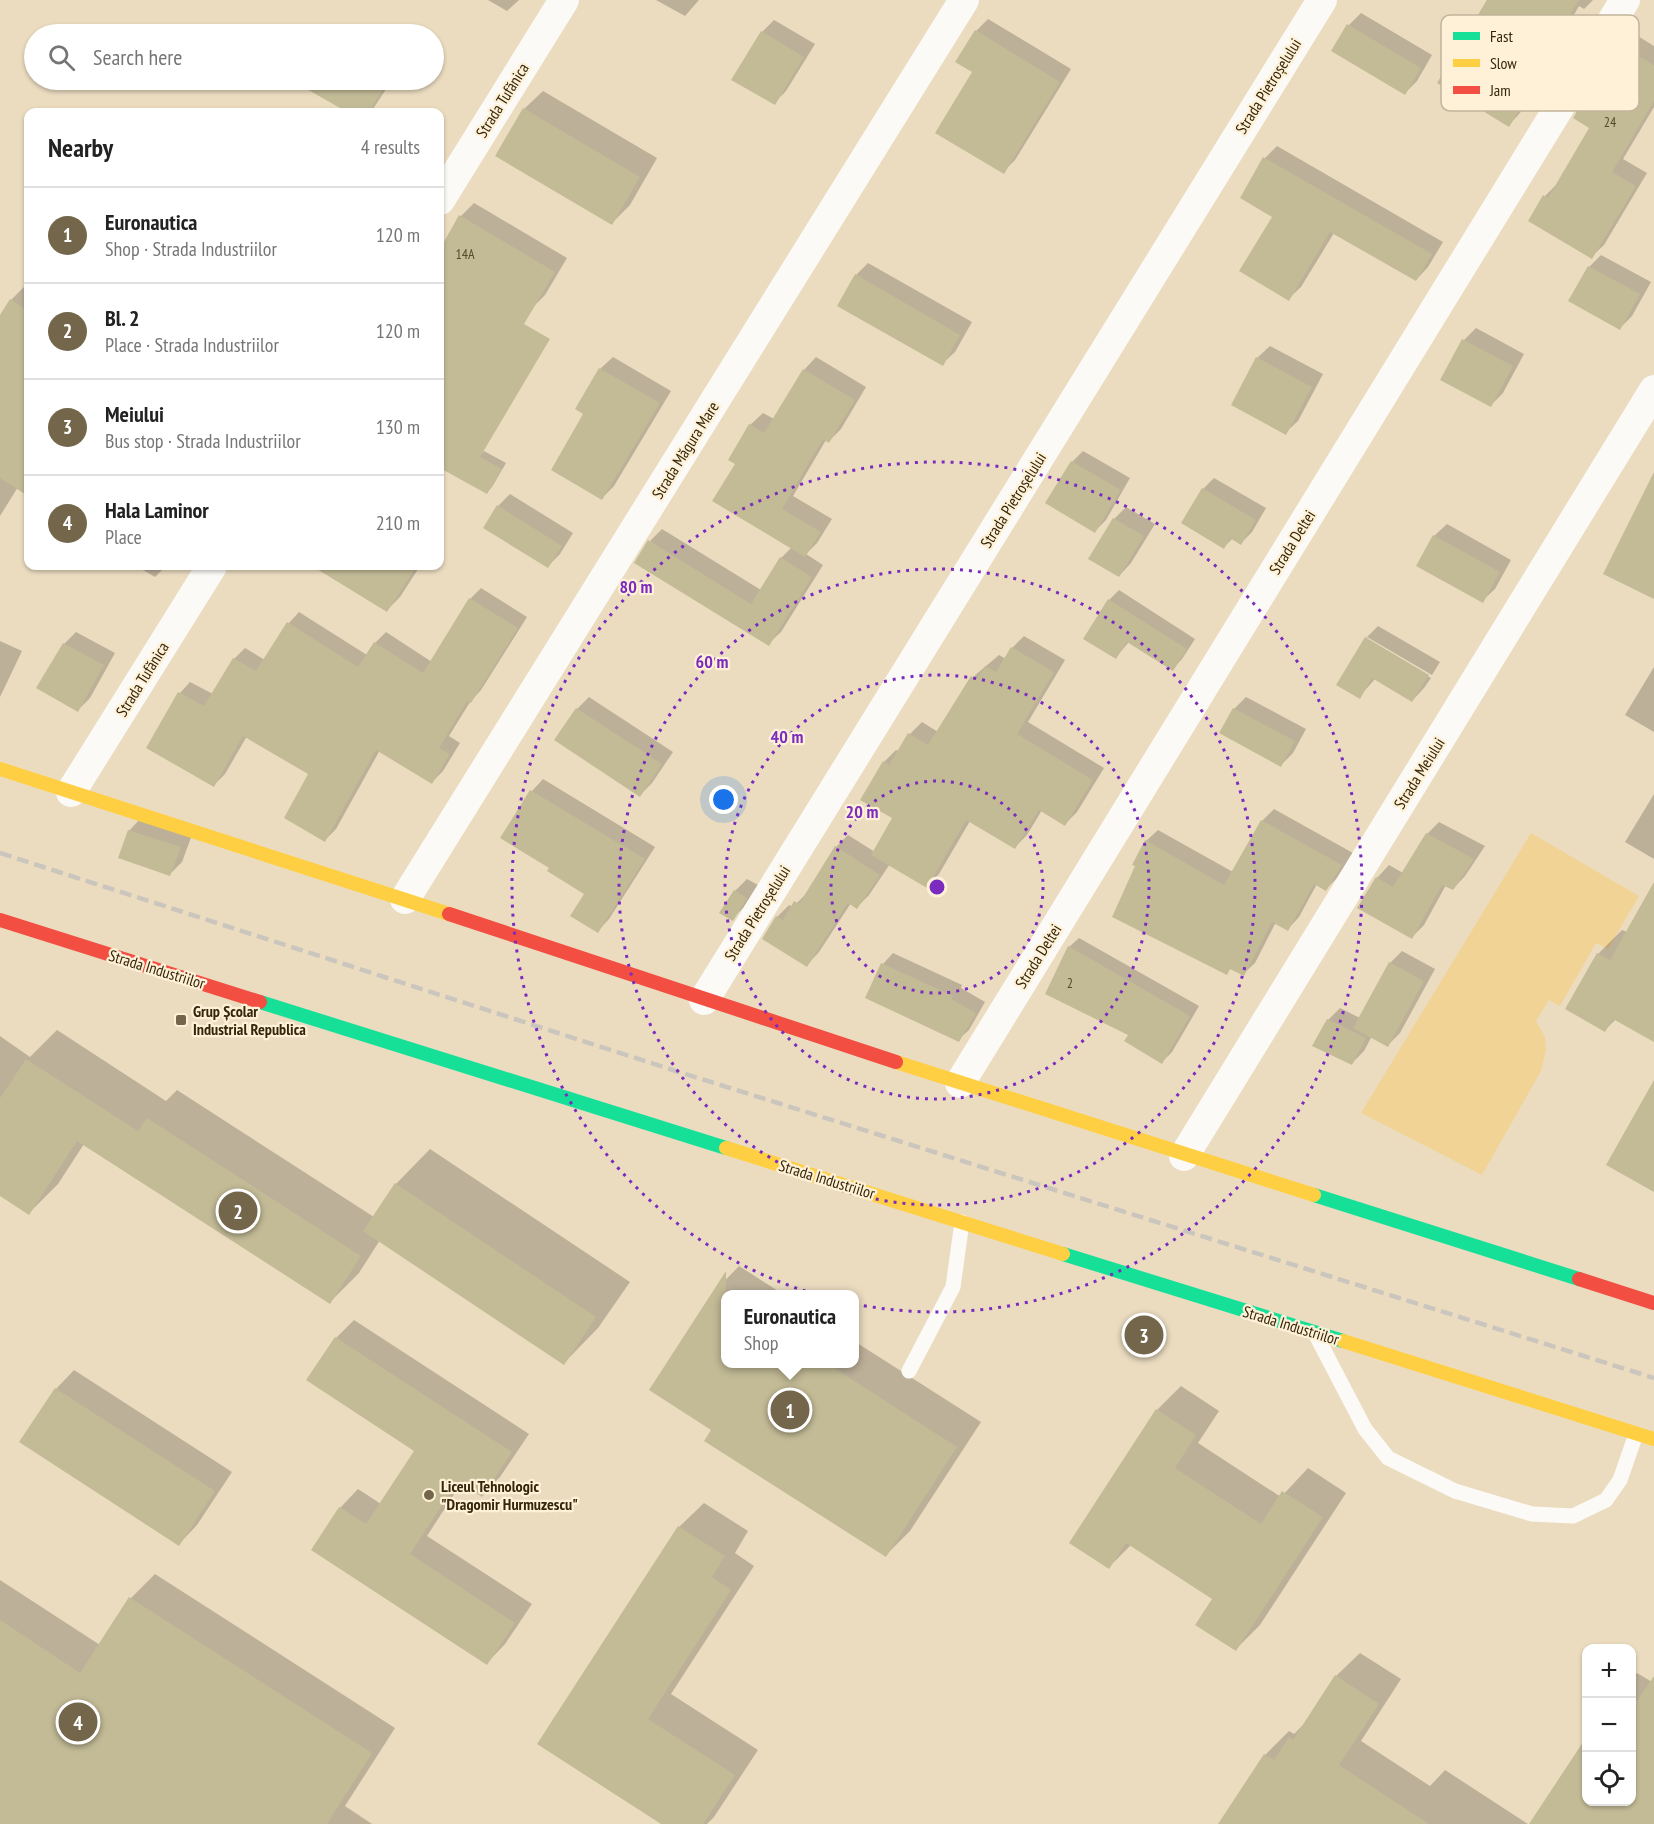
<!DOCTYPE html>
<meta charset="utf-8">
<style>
:root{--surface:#fff;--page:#f2f2f2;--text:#222;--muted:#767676;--line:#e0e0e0;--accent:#73664a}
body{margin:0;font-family:"PT Sans Narrow",sans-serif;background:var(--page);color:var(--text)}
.controls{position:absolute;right:18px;bottom:18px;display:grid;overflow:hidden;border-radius:12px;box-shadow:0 2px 4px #0004}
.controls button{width:54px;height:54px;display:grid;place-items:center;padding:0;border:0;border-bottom:2px solid var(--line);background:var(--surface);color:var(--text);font:30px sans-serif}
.you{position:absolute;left:724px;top:800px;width:21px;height:21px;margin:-15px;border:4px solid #fff;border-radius:50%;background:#1a73e8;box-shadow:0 0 0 9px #1a73e833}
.badge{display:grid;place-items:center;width:39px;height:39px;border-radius:50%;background:var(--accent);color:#fff;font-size:20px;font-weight:700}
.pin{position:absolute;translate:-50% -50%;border:3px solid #fff;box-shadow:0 2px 6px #0006}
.popup{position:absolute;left:721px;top:1290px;width:138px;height:78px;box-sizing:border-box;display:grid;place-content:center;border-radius:12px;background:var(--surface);filter:drop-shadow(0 2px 4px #0005);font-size:20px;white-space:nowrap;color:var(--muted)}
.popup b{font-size:22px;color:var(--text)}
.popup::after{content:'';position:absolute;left:50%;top:100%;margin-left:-12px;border:12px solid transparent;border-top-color:var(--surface)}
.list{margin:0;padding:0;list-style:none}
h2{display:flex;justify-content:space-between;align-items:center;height:78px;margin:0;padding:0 24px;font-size:26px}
h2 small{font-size:20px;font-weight:400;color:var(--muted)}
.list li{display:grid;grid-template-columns:39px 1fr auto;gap:18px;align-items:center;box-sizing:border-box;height:96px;padding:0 24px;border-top:2px solid var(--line)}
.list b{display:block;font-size:22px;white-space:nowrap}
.list p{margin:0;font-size:20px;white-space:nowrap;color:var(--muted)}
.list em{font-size:20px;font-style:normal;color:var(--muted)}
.icon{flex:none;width:33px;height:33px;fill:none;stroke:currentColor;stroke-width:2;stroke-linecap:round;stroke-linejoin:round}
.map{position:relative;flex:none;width:1654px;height:1824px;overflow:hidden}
.search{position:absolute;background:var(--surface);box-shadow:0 2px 4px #0004;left:24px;top:24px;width:420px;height:66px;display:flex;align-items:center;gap:15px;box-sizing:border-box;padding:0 21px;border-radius:33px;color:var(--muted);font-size:22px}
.panel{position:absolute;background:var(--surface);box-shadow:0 2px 4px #0004;left:24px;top:108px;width:420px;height:462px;border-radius:12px}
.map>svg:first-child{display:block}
.green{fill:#f1d396}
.shadow{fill:#0003}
.building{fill:#c3bb96}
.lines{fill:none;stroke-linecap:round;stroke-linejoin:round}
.lane{stroke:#fcfaf6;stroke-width:15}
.street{stroke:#fcfaf6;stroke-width:30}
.fast{stroke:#16e098;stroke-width:14}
.slow{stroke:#ffcf43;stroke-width:14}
.jam{stroke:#f24e42;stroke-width:14}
.rail{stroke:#cac5bd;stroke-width:4.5;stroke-dasharray:12 6;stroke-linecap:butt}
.ring{fill:none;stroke:#7b2cbf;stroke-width:3;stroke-dasharray:3 6}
.poi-dot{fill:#73664a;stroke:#fef1d7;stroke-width:2}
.labels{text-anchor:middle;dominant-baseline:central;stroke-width:4.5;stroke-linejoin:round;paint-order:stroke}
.number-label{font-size:14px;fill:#574b2d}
.street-label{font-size:16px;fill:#33260a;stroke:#fef1d7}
.poi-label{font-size:16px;font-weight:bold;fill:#33260a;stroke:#fef1d7;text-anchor:start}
.key{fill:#fef1d7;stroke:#c1b49a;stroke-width:1.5}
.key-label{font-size:16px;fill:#33260a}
.centre{fill:#7b2cbf;stroke:#fef1d7;stroke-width:3}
.ring-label{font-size:18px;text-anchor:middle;font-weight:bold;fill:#7b2cbf;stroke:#fef1d7;stroke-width:4.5;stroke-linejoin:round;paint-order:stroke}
</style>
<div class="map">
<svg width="1654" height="1824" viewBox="0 0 1654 1824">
<rect width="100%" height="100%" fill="#ebdcc0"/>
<!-- green -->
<path class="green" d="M1531,833l108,63 -31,53 -12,-6 -36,63 -11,-6 -13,21 9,16 1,13 -5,21 -59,104 -121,-62z"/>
<!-- shadow -->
<path class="shadow" d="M488,0h31l-12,11z
M656,0h43l-14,16z
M1487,0h106l-9,9 -5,-3 -26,45 17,10 -16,26 -11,12 -10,-6 -13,20 -11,12 -70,-42z
M1361,13l71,42 -15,26 -12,12 -72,-43 16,-25z
M988,19l83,50 -56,91 -12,12 -29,-100 2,-41z
M774,20l41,24 -29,47 -12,12 -12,-71z
M1636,35l18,11v61l-31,52 24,14 -43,72 -13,12 -46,-61 12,-12 34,-57v-35l12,-12 2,1 19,-33z
M305,80h87l-21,32h-21l-48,-27z
M543,91l114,67 -27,47 -18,18 -88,-114z
M1277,146l166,96 -15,25 -12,13 -82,-47 -33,54 -13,12 -23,-141z
M474,203l93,55 -22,37 -13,13 -15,-10 -77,125v-172l21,-35z
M1601,255l50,27 -19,34 -12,12 -31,-61z
M868,263l104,59 -17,30 -13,12 -86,-89z
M28,283v211l-10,-7 -18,29v-198l11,-18z
M1476,328l48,26 -21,39 -12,12 -27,-65z
M1270,346l53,28 -25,47 -13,12 -28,-75z
M613,357l58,34 -57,95 -12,12 -17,-84 15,-45z
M816,357l50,30 -25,42 -12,12 -3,-1 -33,56 39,23 -15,24 -11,11 17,11 -42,67 -13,12 -118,-103 12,-12 99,61 20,-32 11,-11 -55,-84 13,-38 13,-12 11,6 30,-49z
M484,451l22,12 -14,24 -5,5 -9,-35z
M1083,451l47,27 -24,42 -11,11 -48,-28 25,-41z
M1214,478l52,30 -14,24 -11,11 -8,-5 -9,9 -21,-58z
M510,494l63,39 -13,21 -12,12 -50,-60z
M1126,507l29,17 -24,39 -12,13 -5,-57z
M1447,524l64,36 -16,29 -13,12 -48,-65z
M136,566h30l-11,11z
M314,566h106l-20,31 -13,13z
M481,588l46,29 -46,73 -11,12 -21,34 11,7 -17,28 -11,11 -52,-32 -44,79 -11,11 -15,-67 -63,-37 -22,38 -11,11 -66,-38 32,-54 10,-11 23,12 21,-35 11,-11 20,12 24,-37 10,-11 68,43 8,-12 11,-11 46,30 38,-63z
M1119,590l76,49 -13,20 -9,10 -44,-27 -13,15 -7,-57z
M1378,626l62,36 -8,13 -65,-38v3l64,38 -7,10 -12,13 -37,-22 -16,18 7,-59z
M76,632l39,21 -25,45 -12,12 -14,-66z
M1024,636l41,24 -37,62 76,46 -27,44 -12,12 -23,-14 -15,25 -12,12 -45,-26 -31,53 -12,12 -37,-22 -21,31 -12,12 -6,-4 -32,49 -12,13 -30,-48 12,-12 4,2 16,-16 27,-44 12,-12 27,17 19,-34 -10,-56 12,-12 2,1 12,-17 12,-12 16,10 35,-55 26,-22 7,4 6,-11z
M0,641l22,10 -22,46z
M1654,667v65l-29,-17z
M589,697l84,55 -21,31 -12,12 -84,-55 21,-31z
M1246,697l60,32 -13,24 -12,12 -47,-56z
M543,779l112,68 -46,72 -11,12 -12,-37 -35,-26 -49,-30 30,-47z
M1654,794v65l-29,-17z
M1274,809l79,44 -16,25 -11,11 -9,-5 -18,33 -11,12 -12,-7 -21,41 -12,11 -12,-6 -5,5 -80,-132 12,-11 75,42 29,-51z
M141,818l51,17 -10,27 -12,12 -41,-43z
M1439,822l46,24 -20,30 -12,13 -7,-4 -22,40 -12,12 -35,-59 12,-13 14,8 24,-39z
M747,879l11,6 -14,22 -12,12 3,-28z
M1654,885v155l-38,-21 -11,11 -7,-76 24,-24 5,2z
M1079,938l120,68 -27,46 -10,10 -93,-115z
M1402,951l33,18 -35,64 -12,12 -16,-9 -8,15 -12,12 -24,-43 12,-12 20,10 30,-55z
M893,953l69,32 -1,3 24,14 -16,28 -11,10 -75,-76z
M57,1030l109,71 11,-11 197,127 22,-33 34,-35 200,133 -32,46 -34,35 -184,-123 -21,33 -29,29 -246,-158 -26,40 -29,29 -29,-19v-158l30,21z
M739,1266l44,28h-57v70h128v-23l127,81 -71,109 -24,24 -173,-125 2,-139z
M354,1320l175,114 -29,43 -18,18 -20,-13 -35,54 105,68 -27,40 -18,19 -147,-155 18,-19 23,15 35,-54 -80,-112z
M74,1370l158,102 -35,53 -18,19 -158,-102 35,-53z
M1181,1386l38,25 -21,32 83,54 27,-29 38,25 -86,132 -24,24 -22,-51 -83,-53 -22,22 48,-157z
M704,1503l44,28 -13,22 19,13 -83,128 87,56 -44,67 -7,7h-43l-125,-81 140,-216z
M155,1574l240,154 -50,78 27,18h-372v-244l100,65 31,-47z
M1360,1653l41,26 -40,62 69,45 15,-16 83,54h-308l45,-69 24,-24 5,3 12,-12 30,-46z
M1637,1673l15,9 2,-3v145h-123l55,-22h46v-123z"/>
<!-- building -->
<path class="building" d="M1487,0h92l-37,63 18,10 -17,28 -13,-8 -21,34 -72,-44z
M1347,24l74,44 -16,27 -74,-44z
M975,30l85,52 -56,92 -69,-41 37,-61 -17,-10z
M761,31l43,26 -29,48 -44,-25z
M1623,47l31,18v36l-42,71 24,14 -44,73 -64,-38 15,-26 5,3 41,-70 -16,-10 16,-27 7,4z
M291,80h98l-20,32h-22z
M523,108l117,69 -28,48 -117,-69z
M1263,157l169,97 -16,27 -86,-49 -41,69 -50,-30 33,-54 -32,-19z
M459,215l96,57 -31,52 26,15 -70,118 22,12 -15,25 -47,-26v-219z
M1588,266l52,28 -20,36 -52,-29z
M855,274l105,61 -17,31 -106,-60z
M10,299l18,12v185l-28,-18v-163z
M1462,339l51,27 -22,41 -51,-27z
M1256,357l56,30 -26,48 -55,-30z
M599,368l61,35 -58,97 -51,-30 32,-56 -8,-5z
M803,369l52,31 -26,43 -6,-4 -41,70 39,23 -16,25 -93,-56 23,-37 -7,-4 21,-36 15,9z
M1071,461l50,29 -26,43 -50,-30z
M1654,472v127l-51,-25z
M1202,488l54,32 -15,25 -11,-7 -6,11 -43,-26z
M497,505l65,41 -14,22 -65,-40z
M1113,518l31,18 -25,41 -31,-18z
M1433,535l67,37 -17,31 -67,-37z
M648,540l103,64 29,-47 32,20 -43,69 -135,-83z
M312,566h105l-30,46z
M469,598l49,30 -47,75 -4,-2 -28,47 11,6 -18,30 -56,-34 -51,92 -41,-24 24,-44 -65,-38 -29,51 -68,-39 32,-56 26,14 29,-48 23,13 31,-49 71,45 16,-25 49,31z
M1108,599l79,50 -14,22 -46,-29 -11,17 -33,-20z
M1365,637l64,38 -17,27 -40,-24 -12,21 -24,-14z
M63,643l41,22 -26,47 -42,-24z
M1011,647l43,25 -37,62 76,46 -28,46 -26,-16 -24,39 -49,-29 -39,68 -56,-33 21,-37 -32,-18 23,-39 6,4 19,-32 20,12 43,-69 6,3 8,-13 11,6z
M576,708l86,56 -22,33 -86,-57z
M1233,708l62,33 -14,26 -62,-34z
M530,790l115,69 -47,74 -28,-17 14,-22 -37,-23 2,-3 -49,-30z
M1261,820l81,45 -16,26 -12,-7 -26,47 -16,-9 -28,54 -14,-7 -3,6 -115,-58 23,-51 -3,-1 13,-25 79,45z
M128,830l53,17 -11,29 -52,-18z
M1426,833l48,26 -21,31 -11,-5 -30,54 -55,-31 19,-31 17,10z
M835,846l45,29 -23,34 -9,-6 -41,64 -45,-28 14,-23 7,4 11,-19 5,3z
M1654,882v160l-41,-23 -8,13 -40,-23 32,-56 13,7z
M734,890l13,8 -14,23 -14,-8z
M1068,946l122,70 -28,48 -38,-23 4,-6 -83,-41z
M1389,962l35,19 -36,66 -35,-19z
M881,963l72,33 -2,3 25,14 -17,29 -94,-44z
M1327,1019l39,19 -14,27 -40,-19z
M26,1059l112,72 9,-13 214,138 -31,48 -253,-163 -48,74 -29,-19v-98z
M1654,1080v112l-48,-27z
M395,1183l201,134 -32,48 -201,-134z
M726,1271v93h102l129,83 -71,110 -182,-116 7,-11 -62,-40z
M335,1337l177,115 -30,45 -24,-16 -48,73 105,69 -28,42 -176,-115 28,-43 27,17 48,-73 -108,-71z
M55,1388l160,103 -36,55 -160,-104z
M1156,1409l40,26 -21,33 86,56 21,-33 41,26 -87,134 -41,-26 17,-26 -86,-56 -17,26 -40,-26z
M678,1526l47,30 -13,21 19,13 -83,129 87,56 -32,49h-42l-124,-80z
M129,1597l243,156 -45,71h-327v-204l80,53z
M1335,1675l44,29 -40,61 90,59h-211l46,-70 10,6 15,-23 4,3z
M1654,1676v148h-125l58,-88v66h45v-94z"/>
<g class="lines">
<!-- lane -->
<path class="lane" d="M1317,1337l48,92 23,29 67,33 77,23 41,2 33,-16 14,-20 16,-46
M909,1371l44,-84 9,-65"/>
<!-- street -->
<path class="street" d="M440,200l124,-200
M71,792l141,-226
M405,899l559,-899
M704,1000l618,-1000
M960,1083l665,-1083
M1184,1156l470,-766"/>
<!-- fast -->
<path class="fast" d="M260,1002l466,146
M1314,1195l265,84
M1063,1254l280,87"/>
<!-- slow -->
<path class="slow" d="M0,769l449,145
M896,1062l418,133
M726,1148l337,106
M1343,1341l311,98"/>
<!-- jam -->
<path class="jam" d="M449,914l447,148
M0,920l260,82
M1579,1279l75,24"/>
<!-- rail -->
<path class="rail" d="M0,853l679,219 975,306"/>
</g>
<!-- distance rings -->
<g class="ring">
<circle cx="937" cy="887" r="106"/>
<circle cx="937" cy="887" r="212"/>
<circle cx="937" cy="887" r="318"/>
<circle cx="937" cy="887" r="425"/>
</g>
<!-- markers -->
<g class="poi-dot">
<rect x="175" y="1014" width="12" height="12" rx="3"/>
<circle cx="429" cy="1495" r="6"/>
</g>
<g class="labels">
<!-- number labels -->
<g class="number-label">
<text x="1610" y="122">24</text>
<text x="465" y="254">14A</text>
<text x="1070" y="983">2</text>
</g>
<!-- street labels -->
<g class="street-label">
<text transform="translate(1268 86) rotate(-58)">Strada Pietroșelului</text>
<text transform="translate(502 100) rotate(-58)">Strada Tufănica</text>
<text transform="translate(685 450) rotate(-58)">Strada Măgura Mare</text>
<text transform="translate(1013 500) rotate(-58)">Strada Pietroșelului</text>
<text transform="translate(1292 542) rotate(-58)">Strada Deltei</text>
<text transform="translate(142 679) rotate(-58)">Strada Tufănica</text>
<text transform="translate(1419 773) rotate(-58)">Strada Meiului</text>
<text transform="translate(757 913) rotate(-58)">Strada Pietroșelului</text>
<text transform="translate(1038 956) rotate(-58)">Strada Deltei</text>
<text transform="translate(157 969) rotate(17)">Strada Industriilor</text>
<text transform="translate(827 1179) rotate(17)">Strada Industriilor</text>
<text transform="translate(1291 1325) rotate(17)">Strada Industriilor</text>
</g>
<!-- poi labels -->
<g class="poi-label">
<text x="193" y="1011">Grup Școlar<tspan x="193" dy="18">Industrial Republica</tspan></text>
<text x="441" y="1486">Liceul Tehnologic<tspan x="441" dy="18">"Dragomir Hurmuzescu"</tspan></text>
</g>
</g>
<!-- legend -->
<rect x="1441" y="15" width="198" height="96" rx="9" class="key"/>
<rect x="1453" y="32" width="27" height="8" fill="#16e098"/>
<rect x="1453" y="59" width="27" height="8" fill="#ffcf43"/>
<rect x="1453" y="86" width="27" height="8" fill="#f24e42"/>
<g class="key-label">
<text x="1490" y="42">Fast</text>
<text x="1490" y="69">Slow</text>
<text x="1490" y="96">Jam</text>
</g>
<circle cx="937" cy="887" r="9" class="centre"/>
<g class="ring-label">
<text x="636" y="593">80 m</text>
<text x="712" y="668">60 m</text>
<text x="787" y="743">40 m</text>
<text x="862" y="818">20 m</text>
</g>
</svg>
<div class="controls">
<button>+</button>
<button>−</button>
<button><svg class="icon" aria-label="locate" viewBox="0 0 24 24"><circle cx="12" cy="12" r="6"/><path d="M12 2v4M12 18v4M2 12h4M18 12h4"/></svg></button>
</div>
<div class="you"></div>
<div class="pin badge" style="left:790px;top:1410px">1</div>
<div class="popup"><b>Euronautica</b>Shop</div>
<div class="pin badge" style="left:238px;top:1211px">2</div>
<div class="pin badge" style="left:1144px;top:1335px">3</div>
<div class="pin badge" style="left:78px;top:1722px">4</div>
<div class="search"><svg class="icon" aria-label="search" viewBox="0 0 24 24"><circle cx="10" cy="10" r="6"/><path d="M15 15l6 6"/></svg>Search here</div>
<section class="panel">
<h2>Nearby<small>4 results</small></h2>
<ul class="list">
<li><span class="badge">1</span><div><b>Euronautica</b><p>Shop · Strada Industriilor</p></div><em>120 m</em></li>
<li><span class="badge">2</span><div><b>Bl. 2</b><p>Place · Strada Industriilor</p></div><em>120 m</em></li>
<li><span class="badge">3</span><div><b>Meiului</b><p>Bus stop · Strada Industriilor</p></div><em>130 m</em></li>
<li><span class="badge">4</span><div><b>Hala Laminor</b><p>Place</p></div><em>210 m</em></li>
</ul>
</section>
</div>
